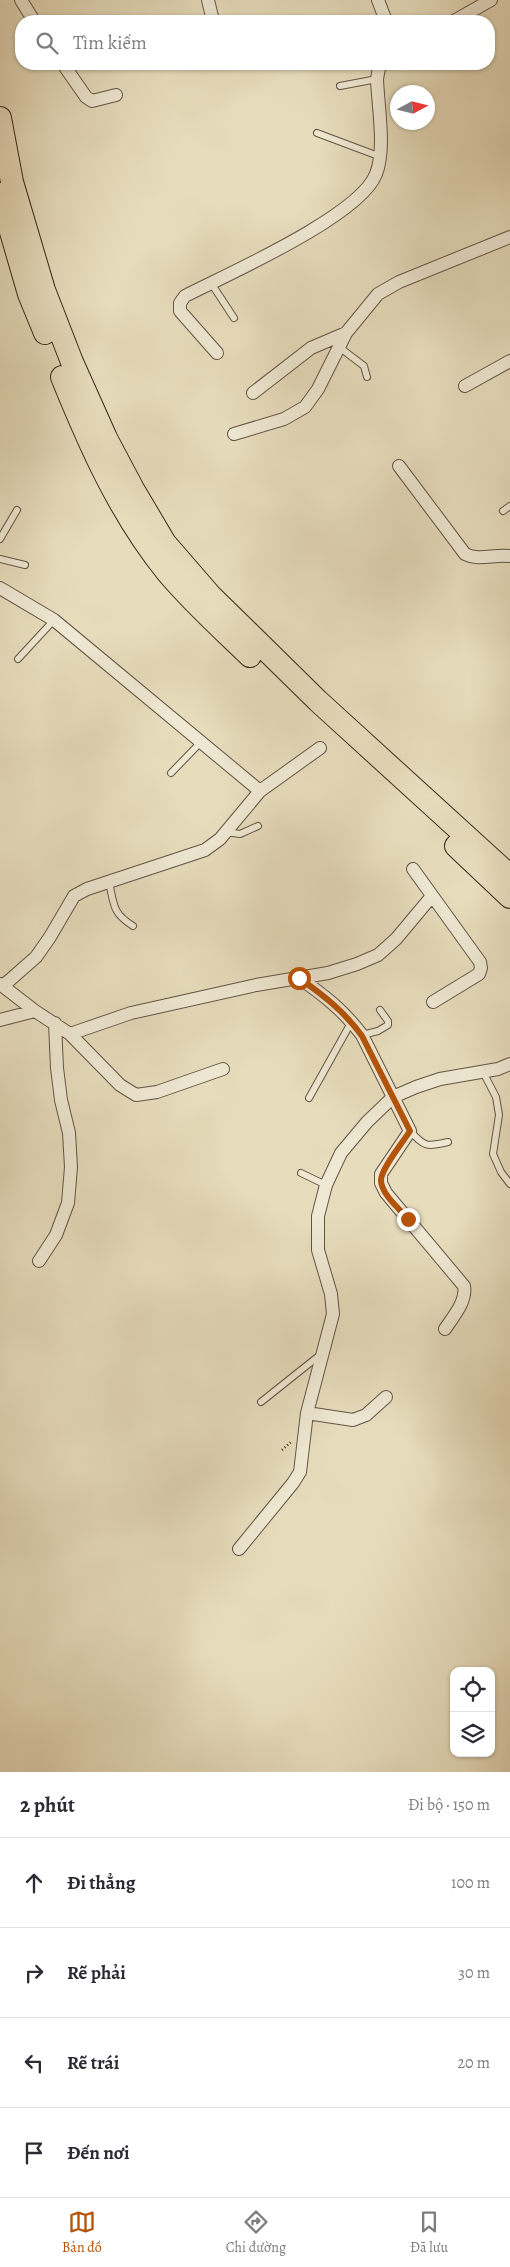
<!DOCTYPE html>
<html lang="vi">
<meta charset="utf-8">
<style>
:root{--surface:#fff;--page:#f2f2f3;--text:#2b2b33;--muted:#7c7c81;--line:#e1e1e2;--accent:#b45309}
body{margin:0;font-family:Alegreya,serif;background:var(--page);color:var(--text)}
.controls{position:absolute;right:15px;bottom:15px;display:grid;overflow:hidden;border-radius:10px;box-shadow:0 1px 4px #0004}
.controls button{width:45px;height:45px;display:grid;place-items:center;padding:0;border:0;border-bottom:1px solid var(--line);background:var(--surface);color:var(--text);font:25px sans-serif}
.compass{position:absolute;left:390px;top:85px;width:45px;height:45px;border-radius:50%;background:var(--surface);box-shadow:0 1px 4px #0004;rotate:83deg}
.stop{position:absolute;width:15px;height:15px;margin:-11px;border:4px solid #b45309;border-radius:50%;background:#fff}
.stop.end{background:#b45309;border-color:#fff;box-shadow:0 1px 5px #0008}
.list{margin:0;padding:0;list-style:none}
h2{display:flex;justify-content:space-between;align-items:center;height:65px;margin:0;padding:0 20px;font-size:21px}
h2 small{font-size:16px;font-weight:400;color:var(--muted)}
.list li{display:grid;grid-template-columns:32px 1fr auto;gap:15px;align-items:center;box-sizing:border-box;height:90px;padding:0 20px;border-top:1px solid var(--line)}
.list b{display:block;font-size:19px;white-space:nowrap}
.list em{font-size:16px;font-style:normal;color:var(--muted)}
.icon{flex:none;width:28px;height:28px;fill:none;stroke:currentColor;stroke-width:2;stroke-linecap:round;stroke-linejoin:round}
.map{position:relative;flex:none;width:510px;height:1772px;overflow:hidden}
.search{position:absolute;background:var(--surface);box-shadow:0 1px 4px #0004;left:15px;right:15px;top:15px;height:55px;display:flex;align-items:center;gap:12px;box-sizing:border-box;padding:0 18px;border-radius:20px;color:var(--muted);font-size:19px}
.sheet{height:425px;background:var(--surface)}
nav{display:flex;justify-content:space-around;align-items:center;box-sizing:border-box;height:70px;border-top:1px solid var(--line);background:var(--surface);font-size:14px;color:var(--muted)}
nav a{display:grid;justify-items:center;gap:2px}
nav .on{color:var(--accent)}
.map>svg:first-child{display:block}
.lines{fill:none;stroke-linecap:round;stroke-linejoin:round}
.lane-casing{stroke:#645446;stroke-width:8}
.street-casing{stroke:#645446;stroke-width:14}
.highway-casing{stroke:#39261e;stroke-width:24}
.path{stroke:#39261e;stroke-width:2.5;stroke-dasharray:1 2.5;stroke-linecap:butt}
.lane{stroke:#efe9d4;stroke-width:6}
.street{stroke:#efe9d4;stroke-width:12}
.highway{stroke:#e7ddbd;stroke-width:22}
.route{stroke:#b45309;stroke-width:6}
</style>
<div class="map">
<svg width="510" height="1772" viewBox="0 0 510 1772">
<rect width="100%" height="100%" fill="#e7ddbd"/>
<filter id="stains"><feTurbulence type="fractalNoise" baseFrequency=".004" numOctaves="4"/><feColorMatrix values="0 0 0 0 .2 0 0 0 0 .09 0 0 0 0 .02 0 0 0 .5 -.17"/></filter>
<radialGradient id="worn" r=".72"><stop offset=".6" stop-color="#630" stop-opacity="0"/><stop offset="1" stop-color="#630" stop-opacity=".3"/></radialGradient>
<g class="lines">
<defs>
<path id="lane" d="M340,86l37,-7
M317,133l64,24
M211,283l23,35
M339,347l25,19 3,11
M503,511l7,-5
M0,539l17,-29
M0,559l25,6
M18,659l36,-39
M171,773l30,-31
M226,832l14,2 18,-8
M109,882c5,22 3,31 24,44
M362,1035l16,-4 10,-6v-4l-8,-11
M483,1072l13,25 3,18 -6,39 8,18 9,12
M309,1098l43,-77
M410,1131c15,16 16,16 38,11
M301,1173l25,12
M261,1402l59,-47"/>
<path id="street" d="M21,0l13,21
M208,0l5,21
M378,0l8,21
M454,21l37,-21
M63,64l23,33 6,4 24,-6
M217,353l-37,-42v-8l5,-7c43,-22 175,-80 191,-122 10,-25 2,-67 1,-95l2,-11 4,-4
M465,386l45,-25
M253,393l58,-45 35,-15
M234,434l50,-15 21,-12 13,-18 28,-56 32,-39 21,-12 111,-45
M399,466l66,88c14,7 29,0 45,2
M0,588l54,32 206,171
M413,869l67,93 1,6 -2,6 -46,28
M299,978c25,17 45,33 63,57l48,96 -29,43v9l5,10 78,93c3,15 -11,31 -19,43
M0,984l35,27 35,23 50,51 16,10 21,-3 66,-23
M3,986l33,-29 14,-20 24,-41 13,-7 118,-39 15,-11 40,-48 60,-43
M0,1020l35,-9
M70,1034l61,-21 125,-28 72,-12 29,-9 21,-9 18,-16 36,-43
M39,1261l17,-26 12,-32 3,-36 -2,-34 -8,-33 -4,-32 -2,-45
M307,1413l46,7 13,-5 20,-18
M239,1549l54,-66 7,-11 7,-59 26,-99 -2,-20 -13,-44v-34l8,-31 15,-32 26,-31 26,-25 23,-10 24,-8 58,-10 12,-5"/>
<path id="highway" d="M0,118l12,64 32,108 28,72 34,76 27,51 32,54 45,52 108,106 192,175
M0,194l29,100 16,39
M62,377c28,69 58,137 105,195 25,30 55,57 83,84
M456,846l54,51"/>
</defs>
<!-- lane casing -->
<use href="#lane" class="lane-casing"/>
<!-- street casing -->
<use href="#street" class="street-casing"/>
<!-- highway casing -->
<use href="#highway" class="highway-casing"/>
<!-- path -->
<path class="path" d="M282,1450l9,-8"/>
<!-- lane -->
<use href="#lane" class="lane"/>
<!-- street -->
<use href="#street" class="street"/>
<!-- highway -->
<use href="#highway" class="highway"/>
</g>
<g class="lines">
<!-- route -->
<path class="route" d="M299,978c24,17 45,33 63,58l48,95c-7,11 -30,39 -29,50 1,14 19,28 27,38"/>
</g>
<rect width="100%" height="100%" filter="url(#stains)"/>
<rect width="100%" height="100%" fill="url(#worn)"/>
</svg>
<div class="controls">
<button><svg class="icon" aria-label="locate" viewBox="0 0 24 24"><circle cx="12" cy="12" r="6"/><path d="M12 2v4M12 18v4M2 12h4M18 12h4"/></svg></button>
<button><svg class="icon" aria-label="layers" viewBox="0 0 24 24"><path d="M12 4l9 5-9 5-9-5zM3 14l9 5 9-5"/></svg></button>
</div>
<svg class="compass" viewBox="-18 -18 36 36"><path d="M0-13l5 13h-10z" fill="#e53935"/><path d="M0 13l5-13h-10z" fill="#7c7c81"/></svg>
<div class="stop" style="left:299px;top:978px"></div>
<div class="stop end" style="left:408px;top:1219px"></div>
<div class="search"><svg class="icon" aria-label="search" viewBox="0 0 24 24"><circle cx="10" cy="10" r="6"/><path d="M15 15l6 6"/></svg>Tìm kiếm</div>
</div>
<section class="sheet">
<h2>2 phút<small>Đi bộ · 150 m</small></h2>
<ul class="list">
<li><svg class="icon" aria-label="ahead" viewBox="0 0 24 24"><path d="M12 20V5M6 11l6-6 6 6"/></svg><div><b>Đi thẳng</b></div><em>100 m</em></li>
<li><svg class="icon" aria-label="right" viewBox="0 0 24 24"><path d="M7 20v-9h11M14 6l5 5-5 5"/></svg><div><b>Rẽ phải</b></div><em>30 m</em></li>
<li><svg class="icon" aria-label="left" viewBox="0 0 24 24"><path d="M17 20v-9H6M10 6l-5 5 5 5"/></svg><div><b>Rẽ trái</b></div><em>20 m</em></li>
<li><svg class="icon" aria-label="arrive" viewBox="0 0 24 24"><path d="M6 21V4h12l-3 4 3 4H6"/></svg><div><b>Đến nơi</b></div></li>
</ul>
</section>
<nav>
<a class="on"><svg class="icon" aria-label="map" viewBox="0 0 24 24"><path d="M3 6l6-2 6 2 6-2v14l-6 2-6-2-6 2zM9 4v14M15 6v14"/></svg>Bản đồ</a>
<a><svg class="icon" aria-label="directions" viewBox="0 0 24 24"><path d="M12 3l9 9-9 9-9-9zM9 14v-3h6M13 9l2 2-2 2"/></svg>Chỉ đường</a>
<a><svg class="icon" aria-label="saved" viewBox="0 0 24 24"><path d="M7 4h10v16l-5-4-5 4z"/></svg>Đã lưu</a>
</nav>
